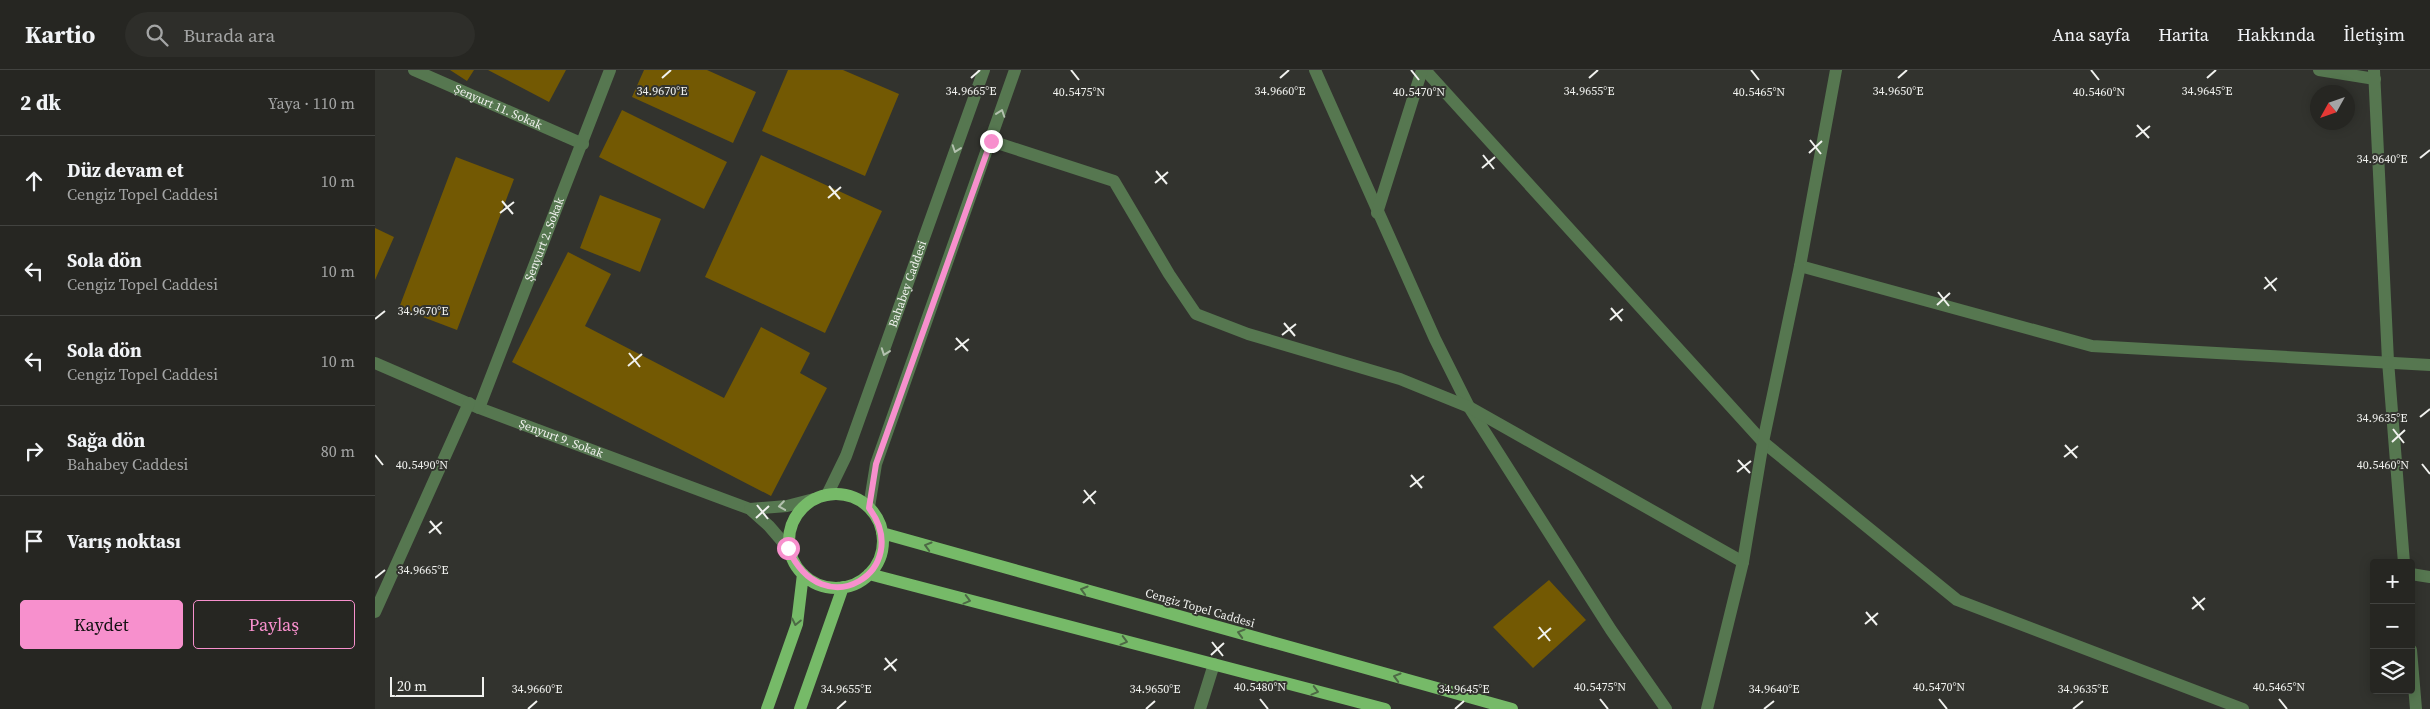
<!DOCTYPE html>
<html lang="tr">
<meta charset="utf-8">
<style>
:root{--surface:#262622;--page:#2e2e2a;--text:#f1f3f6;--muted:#a4a5a5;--line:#424340;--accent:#f790cd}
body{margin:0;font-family:"Source Serif 4",serif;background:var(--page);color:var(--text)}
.controls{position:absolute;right:15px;bottom:15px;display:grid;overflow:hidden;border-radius:5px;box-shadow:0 2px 12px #0003}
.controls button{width:45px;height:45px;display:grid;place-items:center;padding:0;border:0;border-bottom:1px solid var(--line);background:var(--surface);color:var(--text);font:25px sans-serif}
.compass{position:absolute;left:1935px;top:15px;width:45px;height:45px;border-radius:50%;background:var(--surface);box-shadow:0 2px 12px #0003;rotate:230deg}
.scale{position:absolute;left:15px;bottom:12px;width:94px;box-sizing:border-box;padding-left:5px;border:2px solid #f1f2ef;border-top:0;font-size:14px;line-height:18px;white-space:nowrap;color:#f1f2ef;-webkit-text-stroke:4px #32332e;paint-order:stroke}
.stop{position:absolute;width:15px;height:15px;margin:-11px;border:4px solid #f790cd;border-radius:50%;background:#fff}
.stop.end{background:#f790cd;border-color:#fff;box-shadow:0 1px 5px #0008}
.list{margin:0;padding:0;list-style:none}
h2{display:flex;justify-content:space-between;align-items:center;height:65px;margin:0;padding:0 20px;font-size:21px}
h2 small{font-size:16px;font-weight:400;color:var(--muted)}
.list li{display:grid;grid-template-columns:32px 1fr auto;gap:15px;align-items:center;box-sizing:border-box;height:90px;padding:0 20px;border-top:1px solid var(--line)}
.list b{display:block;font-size:19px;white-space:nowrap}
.list p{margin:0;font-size:16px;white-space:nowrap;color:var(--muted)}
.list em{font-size:16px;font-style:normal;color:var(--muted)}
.actions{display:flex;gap:10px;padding:15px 20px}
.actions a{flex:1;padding:11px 0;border:1px solid var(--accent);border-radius:5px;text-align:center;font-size:18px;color:var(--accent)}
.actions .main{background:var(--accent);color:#111}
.icon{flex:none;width:28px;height:28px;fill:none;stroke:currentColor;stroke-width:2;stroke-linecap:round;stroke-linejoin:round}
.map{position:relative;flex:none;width:2055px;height:639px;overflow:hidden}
header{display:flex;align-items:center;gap:30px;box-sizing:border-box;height:70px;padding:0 25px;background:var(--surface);border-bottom:1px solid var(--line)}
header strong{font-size:24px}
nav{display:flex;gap:28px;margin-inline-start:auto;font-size:18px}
.search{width:350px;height:45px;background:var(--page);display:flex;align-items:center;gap:12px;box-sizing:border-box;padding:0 18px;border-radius:28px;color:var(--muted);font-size:19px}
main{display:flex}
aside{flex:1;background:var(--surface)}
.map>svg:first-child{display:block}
.building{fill:#735903}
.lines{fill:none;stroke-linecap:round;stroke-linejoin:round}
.minor{stroke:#567750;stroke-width:12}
.major{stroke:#76ba68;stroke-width:12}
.oneway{stroke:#b3c1af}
.oneway2{stroke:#4d6945}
.route{stroke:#f790cd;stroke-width:6}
.ticks{fill:none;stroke:#f1f2ef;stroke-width:2}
.labels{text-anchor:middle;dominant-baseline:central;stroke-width:4;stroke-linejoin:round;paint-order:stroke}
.street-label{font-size:12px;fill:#f1f2ef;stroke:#32332e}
.ticks-label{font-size:12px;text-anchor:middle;fill:#f1f2ef;stroke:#32332e;stroke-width:4;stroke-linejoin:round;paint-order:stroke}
</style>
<header>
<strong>Kartio</strong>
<div class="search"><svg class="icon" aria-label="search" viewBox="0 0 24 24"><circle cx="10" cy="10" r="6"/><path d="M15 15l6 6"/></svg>Burada ara</div>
<nav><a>Ana sayfa</a><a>Harita</a><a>Hakkında</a><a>İletişim</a></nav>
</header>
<main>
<aside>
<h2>2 dk<small>Yaya · 110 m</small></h2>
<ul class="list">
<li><svg class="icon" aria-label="ahead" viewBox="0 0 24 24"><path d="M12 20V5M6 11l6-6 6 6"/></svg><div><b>Düz devam et</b><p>Cengiz Topel Caddesi</p></div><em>10 m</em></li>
<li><svg class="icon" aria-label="left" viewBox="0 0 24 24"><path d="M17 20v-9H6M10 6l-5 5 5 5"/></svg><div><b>Sola dön</b><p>Cengiz Topel Caddesi</p></div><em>10 m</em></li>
<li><svg class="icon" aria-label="left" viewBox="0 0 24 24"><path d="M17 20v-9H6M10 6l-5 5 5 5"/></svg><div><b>Sola dön</b><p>Cengiz Topel Caddesi</p></div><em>10 m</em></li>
<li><svg class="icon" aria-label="right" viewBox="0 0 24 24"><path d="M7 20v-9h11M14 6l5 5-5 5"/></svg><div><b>Sağa dön</b><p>Bahabey Caddesi</p></div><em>80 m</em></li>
<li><svg class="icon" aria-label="arrive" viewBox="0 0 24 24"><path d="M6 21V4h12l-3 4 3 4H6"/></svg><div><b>Varış noktası</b></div></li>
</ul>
<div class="actions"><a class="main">Kaydet</a><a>Paylaş</a></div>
</aside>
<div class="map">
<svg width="2055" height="639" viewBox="0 0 2055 639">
<rect width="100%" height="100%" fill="#32332e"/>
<!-- building -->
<path class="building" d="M75,0h24l-7,11z
M113,0h78l-17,32z
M269,0h63l49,22 -23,51 -101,-46z
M413,0h55l56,24 -34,82 -103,-45z
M247,40l105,52 -23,47 -105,-52z
M386,85l121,56 -57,122 -120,-56z
M81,87l58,22 -57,151 -58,-22z
M225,125l61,24 -21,53 -60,-24z
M0,158l19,9 -19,43z
M193,182l43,22 -26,52 139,72 37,-71 49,26 -10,20 27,15 -56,108 -259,-134z
M1174,510l37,40 -53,48 -40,-41z"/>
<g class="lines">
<!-- minor -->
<g class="minor">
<path id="s1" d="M39,0l169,74"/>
<path d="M940,0l120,269 34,68 142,223 55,79"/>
<path d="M1050,0l338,372 194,158 286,109"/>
<path d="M1944,0l56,9"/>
<path d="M1999,0l14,291 16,202"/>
<path d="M616,71l123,40 55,93 27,40 52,20 152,45 69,28 274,155"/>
<path d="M1002,143l45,-143"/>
<path d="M1425,196l292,80 338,19"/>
<path id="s2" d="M0,293l104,45 271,101 19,17 19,22"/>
<path id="s3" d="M104,338l131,-338"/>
<path id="s4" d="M452,425l19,-39 138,-386"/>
<path d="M494,437l7,-43 139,-394"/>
<path d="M375,439l37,-3 27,-7"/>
<path d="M2036,504l19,3"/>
<path d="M0,542l94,-209"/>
<path d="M2036,580l5,59"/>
<path d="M825,639l14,-45"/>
<path d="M1332,639l36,-147 20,-120 37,-176 36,-196"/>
</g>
<!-- major -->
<path class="major" d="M414 471a47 47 0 1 1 94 0a47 47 0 1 1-94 0Z
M507,463l630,176
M494,504l516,135
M392,639l30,-85 6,-50
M425,639l43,-122"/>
</g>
<!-- one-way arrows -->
<defs><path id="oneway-chevron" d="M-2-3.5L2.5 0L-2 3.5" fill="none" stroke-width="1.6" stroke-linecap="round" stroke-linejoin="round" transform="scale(1.25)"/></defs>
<g class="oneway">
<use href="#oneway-chevron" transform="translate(626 43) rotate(-71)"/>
<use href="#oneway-chevron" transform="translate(581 79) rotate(109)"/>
<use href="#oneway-chevron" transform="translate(510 282) rotate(110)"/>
<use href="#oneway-chevron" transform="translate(407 436) rotate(172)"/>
</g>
<g class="oneway2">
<use href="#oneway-chevron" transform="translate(553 476) rotate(-164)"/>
<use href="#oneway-chevron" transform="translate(709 520) rotate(-164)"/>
<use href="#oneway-chevron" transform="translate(592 530) rotate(15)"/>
<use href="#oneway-chevron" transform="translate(421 552) rotate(102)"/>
<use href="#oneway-chevron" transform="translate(866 563) rotate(-164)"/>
<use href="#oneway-chevron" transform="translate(749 571) rotate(15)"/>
<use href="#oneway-chevron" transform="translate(1022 607) rotate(-164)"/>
<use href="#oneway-chevron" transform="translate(940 621) rotate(15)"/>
</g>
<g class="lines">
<!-- route -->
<path class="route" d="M413,478c35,80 127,22 81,-40l7,-44 115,-323"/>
</g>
<!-- ticks -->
<path class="ticks" d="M696,0l8,10M1036,0l8,10M1376,0l8,10M1716,0l8,10M287,8l9,-8M596,8l9,-8M905,8l9,-8M1214,8l9,-8M1523,8l9,-8M1832,8l9,-8M1762,55l12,13M1761,67l14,-11M1435,70l11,14M1434,83l13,-12M1108,85l11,14M2045,88l10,-8M1107,98l13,-11M781,101l11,13M780,113l13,-11M454,116l11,13M453,128l13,-11M127,131l11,13M125,143l14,-11M1890,207l11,14M1889,219l13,-11M1563,222l11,14M1562,235l13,-12M1236,238l11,13M0,249l10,-8M1235,250l13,-11M909,253l11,13M907,265l14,-11M581,268l12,13M580,280l14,-11M254,283l11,14M253,296l14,-12M2045,347l10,-8M2018,359l11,14M2017,372l13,-12M1690,375l12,13M0,385l8,10M1689,387l14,-11M1363,390l12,13M2047,394l8,10M1362,402l14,-11M1036,405l11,13M1035,417l14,-11M709,420l11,14M708,433l13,-12M382,435l11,14M381,448l13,-12M55,451l11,13M54,463l13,-11M0,508l10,-8M1818,527l11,13M1817,539l13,-11M1491,542l11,13M1490,554l13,-11M1164,557l11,14M1163,569l13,-11M837,572l11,14M836,585l13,-12M510,588l11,13M509,600l13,-11M885,629l8,10M1225,629l8,10M1564,629l8,10M1904,629l8,10M153,639l9,-8M462,639l9,-8M771,639l9,-8M1080,639l9,-8M1389,639l10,-8M1698,639l10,-8"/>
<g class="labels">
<!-- street labels -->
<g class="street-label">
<text stroke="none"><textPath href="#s1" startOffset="92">Şenyurt 11. Sokak</textPath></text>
<text stroke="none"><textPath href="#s3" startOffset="181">Şenyurt 2. Sokak</textPath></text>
<text stroke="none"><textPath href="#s4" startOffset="226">Bahabey Caddesi</textPath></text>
<text stroke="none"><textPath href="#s2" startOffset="201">Şenyurt 9. Sokak</textPath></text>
<text transform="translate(825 538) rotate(16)">Cengiz Topel Caddesi</text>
</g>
</g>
<g class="ticks-label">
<text x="1214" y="25">34.9655°E</text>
<text x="287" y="25">34.9670°E</text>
<text x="596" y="25">34.9665°E</text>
<text x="905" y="25">34.9660°E</text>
<text x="1523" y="25">34.9650°E</text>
<text x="1832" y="25">34.9645°E</text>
<text x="1724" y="26">40.5460°N</text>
<text x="704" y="26">40.5475°N</text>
<text x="1044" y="26">40.5470°N</text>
<text x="1384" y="26">40.5465°N</text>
<text x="2007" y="93">34.9640°E</text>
<text x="48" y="245">34.9670°E</text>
<text x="2007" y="352">34.9635°E</text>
<text x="2008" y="399">40.5460°N</text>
<text x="47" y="399">40.5490°N</text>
<text x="48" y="504">34.9665°E</text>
<text x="885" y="621">40.5480°N</text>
<text x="1225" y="621">40.5475°N</text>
<text x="1564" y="621">40.5470°N</text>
<text x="1904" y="621">40.5465°N</text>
<text x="162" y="623">34.9660°E</text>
<text x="471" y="623">34.9655°E</text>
<text x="780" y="623">34.9650°E</text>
<text x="1089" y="623">34.9645°E</text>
<text x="1399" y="623">34.9640°E</text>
<text x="1708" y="623">34.9635°E</text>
</g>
</svg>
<div class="controls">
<button>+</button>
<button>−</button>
<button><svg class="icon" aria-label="layers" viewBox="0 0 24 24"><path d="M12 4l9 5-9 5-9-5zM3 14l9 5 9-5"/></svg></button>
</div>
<svg class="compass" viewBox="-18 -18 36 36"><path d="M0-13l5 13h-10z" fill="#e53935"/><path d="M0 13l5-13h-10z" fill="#a4a5a5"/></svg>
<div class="scale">20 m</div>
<div class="stop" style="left:413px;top:478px"></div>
<div class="stop end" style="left:616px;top:71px"></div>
</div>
</main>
